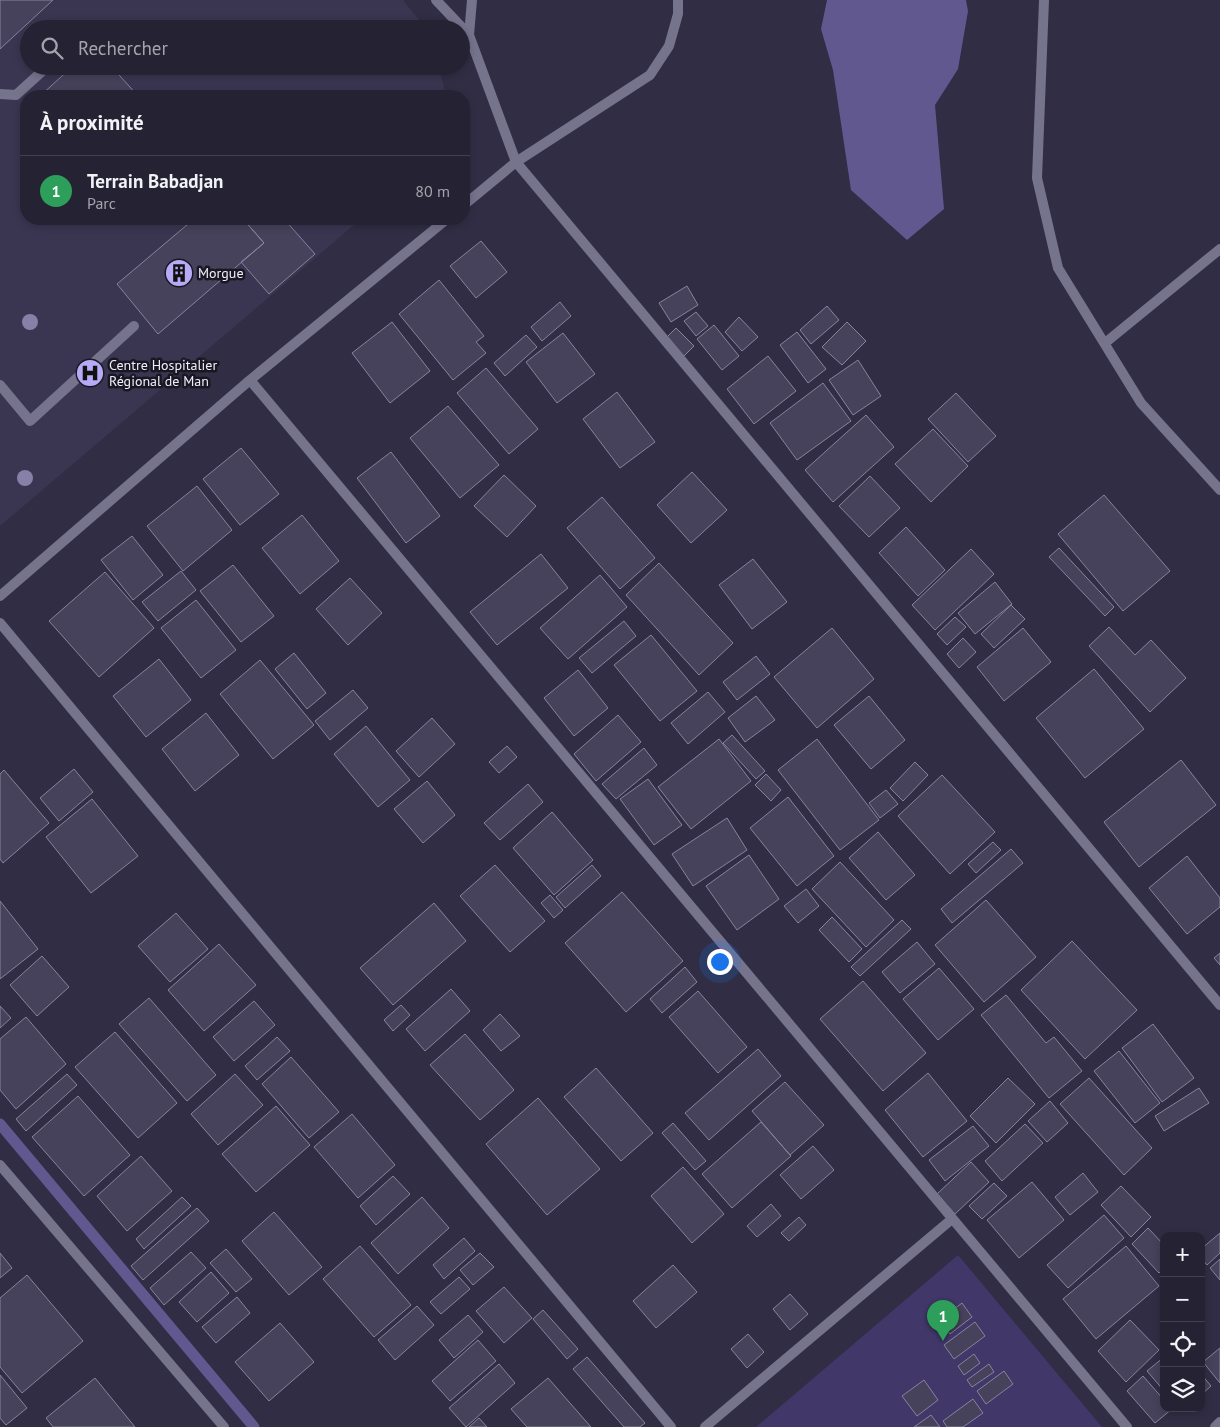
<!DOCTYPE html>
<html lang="fr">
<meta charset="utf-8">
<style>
:root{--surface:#252233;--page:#2d2a3b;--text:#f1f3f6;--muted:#a3a4ac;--line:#423f4e;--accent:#bca0f2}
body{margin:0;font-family:"PT Sans",sans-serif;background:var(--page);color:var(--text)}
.controls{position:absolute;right:15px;bottom:15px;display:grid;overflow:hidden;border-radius:10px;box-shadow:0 2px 8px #0003}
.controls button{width:45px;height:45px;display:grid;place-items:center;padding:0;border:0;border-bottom:1px solid var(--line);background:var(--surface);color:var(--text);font:25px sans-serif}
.you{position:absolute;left:719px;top:961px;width:18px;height:18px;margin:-12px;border:4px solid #fff;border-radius:50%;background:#1a73e8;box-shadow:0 0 0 8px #1a73e833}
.badge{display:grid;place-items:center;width:32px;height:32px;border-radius:50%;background:var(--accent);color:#fff;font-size:16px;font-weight:700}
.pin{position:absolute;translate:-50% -41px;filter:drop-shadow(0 1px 2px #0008)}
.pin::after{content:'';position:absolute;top:26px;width:18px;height:15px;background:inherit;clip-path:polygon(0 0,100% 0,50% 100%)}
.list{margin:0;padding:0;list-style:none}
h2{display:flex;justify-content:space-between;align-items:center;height:65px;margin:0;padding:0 20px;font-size:21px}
h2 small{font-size:16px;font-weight:400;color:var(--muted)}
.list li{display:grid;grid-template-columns:32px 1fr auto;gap:15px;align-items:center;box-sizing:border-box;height:70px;padding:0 20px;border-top:1px solid var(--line)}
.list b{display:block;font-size:19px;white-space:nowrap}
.list p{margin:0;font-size:16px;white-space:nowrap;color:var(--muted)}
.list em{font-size:16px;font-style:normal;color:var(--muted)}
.icon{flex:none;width:28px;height:28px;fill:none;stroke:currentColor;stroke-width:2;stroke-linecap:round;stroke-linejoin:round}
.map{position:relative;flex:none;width:1220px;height:1427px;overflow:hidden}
.search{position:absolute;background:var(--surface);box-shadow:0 2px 8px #0003;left:20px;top:20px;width:450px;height:55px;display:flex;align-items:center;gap:12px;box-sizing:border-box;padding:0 18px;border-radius:28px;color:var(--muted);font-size:19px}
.panel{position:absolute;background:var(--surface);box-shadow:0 2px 8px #0003;left:20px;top:90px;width:450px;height:135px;border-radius:20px}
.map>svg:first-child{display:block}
.built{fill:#3a3652}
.green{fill:#413768}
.water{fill:#625890}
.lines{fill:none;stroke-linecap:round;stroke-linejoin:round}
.stream{stroke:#625890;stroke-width:11}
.building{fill:#46425b;stroke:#87849f}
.lane{stroke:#76738d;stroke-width:10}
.street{stroke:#76738d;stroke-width:10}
.tree{fill:#8781a8}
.labels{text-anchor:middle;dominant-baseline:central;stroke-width:5;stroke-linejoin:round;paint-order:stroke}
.poi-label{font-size:14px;fill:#efeefd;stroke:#191721;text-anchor:start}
</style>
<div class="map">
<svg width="1220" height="1427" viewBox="0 0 1220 1427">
<rect width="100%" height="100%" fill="#312d44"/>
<!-- built -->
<path class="built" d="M0,0h403l23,29h-397v37h410l7,30h-420v123h335l-361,307z"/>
<!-- green -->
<path class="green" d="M958,1255l144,172h-346z"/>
<!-- water -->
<path class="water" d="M827,0h139l2,11 -10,58 -23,36 9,104 -37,31 -56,-50 -18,-120 -12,-41z"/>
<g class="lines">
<!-- stream -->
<path class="stream" d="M0,1124l254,303"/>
</g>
<!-- building -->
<path class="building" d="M0,0h53l-53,49z
M73,66h38l27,30h-98z
M194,219h49l21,24 -106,91 -41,-50z
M243,219h41l31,35 -46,40 -28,-32 23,-19z
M481,241l26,31 -31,26 -26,-32z
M439,280l45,56 -8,6 10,11 -33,27 -54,-66z
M687,286l11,19 -27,17 -12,-19z
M560,302l11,14 -29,25 -11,-14z
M827,306l12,14 -28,24 -11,-14z
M696,312l12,14 -12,10 -12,-15z
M739,317l19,20 -16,14 -17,-19z
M392,322l38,49 -40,32 -38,-50z
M847,322l19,19 -24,24 -20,-18z
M714,325l25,31 -17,14 -25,-31z
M676,328l18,18 -10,10 -18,-18z
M797,332l29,37 -18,14 -28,-38z
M563,333l32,41 -38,29 -31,-41z
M526,335l11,12 -32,29 -11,-13z
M768,356l28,35 -42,33 -27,-35z
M858,360l23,36 -28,19 -24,-35z
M486,368l52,61 -29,25 -52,-61z
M823,383l28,38 -54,39 -27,-37z
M617,392l38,50 -35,26 -37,-49z
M956,393l40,43 -28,26 -40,-43z
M448,406l51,59 -39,33 -50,-60z
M866,415l28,32 -61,55 -28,-32z
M933,429l35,37 -37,36 -36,-38z
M241,448l38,46 -39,31 -37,-46z
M391,452l49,64 -34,27 -49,-65z
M692,472l35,38 -36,33 -34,-38z
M504,475l32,31 -29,31 -33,-31z
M870,476l30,32 -31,29 -30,-31z
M197,486l35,44 -49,41 -36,-45z
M1104,495l66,76 -47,40 -65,-77z
M602,497l53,61 -35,31 -53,-61z
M302,515l37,46 -39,33 -38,-46z
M906,527l39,43 -27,26 -39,-43z
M132,536l31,39 -30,25 -32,-40z
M1059,548l55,59 -9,9 -56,-59z
M971,549l23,25 -59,56 -23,-25z
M541,554l27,34 -71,57 -27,-33z
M753,559l34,43 -35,27 -33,-44z
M659,563l74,80 -34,32 -73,-80z
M233,565l41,51 -33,26 -41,-51z
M181,571l15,19 -38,31 -16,-19z
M105,572l49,56 -55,49 -50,-56z
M600,575l27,32 -59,52 -28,-31z
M350,578l32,35 -34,32 -32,-36z
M995,582l17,22 -37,30 -17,-21z
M196,600l40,50 -35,28 -40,-50z
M1011,605l14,14 -31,29 -13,-14z
M955,617l11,10 -19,18 -10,-11z
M624,621l12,15 -44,37 -13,-15z
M1109,627l26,28 16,-15 35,38 -36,34 -61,-66z
M832,628l42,51 -57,49 -43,-51z
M1023,628l28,34 -47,39 -27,-34z
M651,635l46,56 -37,30 -46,-56z
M963,638l13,14 -17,16 -12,-14z
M294,653l32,40 -19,16 -32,-40z
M756,656l14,18 -33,26 -14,-18z
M159,659l32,41 -45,37 -33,-41z
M260,660l54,65 -41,34 -53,-65z
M1094,669l50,60 -59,49 -49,-60z
M578,670l30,38 -34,28 -30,-38z
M353,690l15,18 -38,32 -15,-19z
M708,692l17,20 -37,32 -17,-21z
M756,696l19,24 -30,22 -17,-24z
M869,696l36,44 -34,29 -37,-44z
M206,713l33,42 -44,36 -33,-42z
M618,715l23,27 -45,39 -22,-27z
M432,718l23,26 -36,33 -23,-26z
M366,726l44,54 -32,27 -44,-53z
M732,735l33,36 -9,8 -33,-36z
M719,739l32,42 -60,48 -33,-42z
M817,739l62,81 -39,30 -62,-80z
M507,746l10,11 -18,16 -10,-11z
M644,748l13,17 -41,34 -14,-15z
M1181,760l35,45 -77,62 -35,-45z
M915,762l13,13 -25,26 -13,-13z
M74,769l19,23 -34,29 -19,-23z
M4,770l45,53 -46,40 -3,-4v-85z
M766,774l15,16 -10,11 -16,-16z
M942,775l53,57 -45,42 -52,-58z
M648,779l34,46 -28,20 -34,-46z
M427,781l28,34 -32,28 -29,-34z
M528,784l15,18 -43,38 -16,-17z
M886,790l12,14 -18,14 -11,-15z
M788,797l46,59 -37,30 -47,-58z
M92,799l46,57 -47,37 -45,-56z
M552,812l41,48 -39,35 -41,-47z
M727,818l20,32 -54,36 -21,-32z
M878,832l37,43 -29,25 -37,-42z
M993,842l8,8 -25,23 -8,-9z
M1011,849l12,14 -71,60 -11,-14z
M749,855l30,44 -42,31 -31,-44z
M1187,856l33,42v9l-33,27 -38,-46z
M840,862l54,58 -28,27 -54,-58z
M495,865l50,56 -35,31 -50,-56z
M592,865l9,11 -36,32 -9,-11z
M806,889l13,17 -21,17 -14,-17z
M622,892l61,69 -57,51 -61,-69z
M550,895l13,15 -9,8 -13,-15z
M986,900l50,57 -52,45 -49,-57z
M0,901l38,48 -38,30z
M434,903l32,38 -73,64 -33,-37z
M176,913l32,36 -38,33 -32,-36z
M832,917l30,32 -13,13 -30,-32z
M902,920l9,9 -51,47 -9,-9z
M1072,941l65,69 -52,49 -64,-69z
M917,942l18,22 -35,29 -18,-21z
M219,944l37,41 -52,46 -36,-41z
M1220,953v12l-6,-7z
M42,956l27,31 -32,29 -27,-31z
M685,967l12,15 -35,31 -12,-14z
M939,968l35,41 -36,31 -35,-41z
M863,981l63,72 -43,38 -63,-72z
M451,989l19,22 -45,40 -19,-22z
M698,991l49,56 -29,26 -49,-56z
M1006,995l40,48 8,-6 28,34 -33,27 -68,-83z
M149,998l67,77 -29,26 -68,-77z
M254,1001l21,24 -41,36 -21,-24z
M401,1005l9,10 -17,16 -9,-11z
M0,1006l11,12 -11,10z
M500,1014l20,22 -19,15 -18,-21z
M26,1017l40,47 -50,45 -16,-19v-51z
M1153,1024l41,54 -32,24 -40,-54z
M115,1032l62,71 -39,35 -63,-71z
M465,1034l49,56 -34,30 -50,-55z
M277,1037l13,14 -33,29 -12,-14z
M758,1049l23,27 -72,64 -24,-27z
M1119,1051l41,52 -25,20 -41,-52z
M291,1057l48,55 -30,26 -47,-54z
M596,1068l57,65 -32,28 -57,-64z
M928,1073l39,48 -44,36 -38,-47z
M67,1074l10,11 -51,46 -10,-12z
M235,1074l28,31 -45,40 -27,-31z
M1008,1078l27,26 -39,39 -26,-27z
M1089,1078l63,70 -28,27 -64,-71z
M785,1082l39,43 -34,30 -38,-44z
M1199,1088l10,15 -45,28 -9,-15z
M78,1096l52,59 -46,41 -52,-59z
M538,1098l62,71 -53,46 -61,-71z
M1050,1101l18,22 -21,19 -19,-21z
M276,1106l34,39 -54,47 -34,-38z
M352,1114l43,51 -37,33 -44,-51z
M761,1122l30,34 -59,52 -30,-34z
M673,1123l33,38 -11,9 -33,-37z
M1025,1124l18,19 -41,38 -17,-20z
M973,1126l16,20 -44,35 -16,-21z
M813,1146l21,24 -33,29 -21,-24z
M141,1156l31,35 -45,40 -30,-35z
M971,1162l18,20 -34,32 -18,-20z
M683,1167l41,47 -32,29 -41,-47z
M1083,1173l15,19 -28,23 -15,-18z
M393,1176l17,18 -34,31 -16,-19z
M1032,1182l32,38 -45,38 -32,-38z
M994,1183l13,13 -25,23 -13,-13z
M1121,1186l30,31 -20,20 -30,-32z
M182,1197l9,9 -47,43 -8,-10z
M422,1197l27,31 -51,46 -27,-31z
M771,1204l10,12 -24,21 -10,-11z
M197,1208l12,13 -66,59 -12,-14z
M274,1212l48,55 -33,28 -47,-54z
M1104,1215l20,23 -56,50 -21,-23z
M799,1217l7,8 -17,16 -8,-8z
M1148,1228l16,17v23l-5,5 -27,-29z
M1220,1233v20l-13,12 -6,-7v-9z
M464,1238l11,13 -31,28 -11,-14z
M360,1246l51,59 -37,32 -51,-58z
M1126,1246l33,40 -63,53 -33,-40z
M226,1249l26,30 -16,13 -26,-29z
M191,1252l15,16 -42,37 -14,-17z
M0,1253l12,15 -12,10z
M480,1253l14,14 -21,18 -13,-15z
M1220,1259v21l-10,-12z
M673,1265l24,27 -41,36 -23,-27z
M211,1272l18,21 -32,29 -18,-20z
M27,1275l56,66 -61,52 -22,-26v-69z
M459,1277l11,12 -29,25 -11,-12z
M504,1287l28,31 -28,25 -28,-32z
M790,1294l18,20 -18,16 -17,-21z
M237,1297l13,16 -34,30 -14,-16z
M962,1303l10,14 -22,17 -10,-14z
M417,1306l17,19 -39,35 -17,-20z
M543,1310l35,39 -11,10 -34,-40z
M468,1315l15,17 -29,26 -15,-18z
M1130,1320l29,30 -33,32 -28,-31z
M975,1322l10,14 -31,23 -10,-14z
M280,1323l34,39 -45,39 -34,-39z
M748,1334l16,18 -17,16 -16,-19z
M478,1340l18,21 -46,40 -18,-20z
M1220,1348v35l-17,-21z
M974,1354l6,9 -16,12 -6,-9z
M587,1357l58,66 -5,4h-16l-51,-58z
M1164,1357v34l-17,-20z
M499,1364l16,19 -49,44 -17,-19z
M989,1364l5,8 -22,15 -5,-7z
M1004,1371l9,13 -27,20 -9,-13z
M1201,1374l10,12 -10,9z
M0,1375l27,33 -21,17 -6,-7z
M1143,1376l21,24v8l8,1 -17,14 -28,-32z
M95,1378l40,49h-82l-7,-9z
M548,1378l43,49h-64l-16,-18z
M924,1380l14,20 -21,16 -15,-20z
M973,1399l10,14 -20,14h-16l-4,-6z
M931,1415l9,12h-26z
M479,1418l8,9h-18z"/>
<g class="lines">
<!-- lane -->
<path class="lane" d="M0,94l16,1 32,-29
M0,385l30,36 104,-95"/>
<!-- street -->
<path class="street" d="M436,0l33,35
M472,0l-3,35 47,127 704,843
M1044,0l-7,178 21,90 83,135 79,87
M464,205l52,-43 134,-87 19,-29 9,-32v-14
M1105,343l115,-94
M250,380l877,1047
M0,596l250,-216 197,-161
M0,623l671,804
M0,1165l224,262
M705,1427l247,-208
M1215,1427l5,-5"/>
</g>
<!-- trees -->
<g class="tree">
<circle cx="30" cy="322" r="8"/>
<circle cx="25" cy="478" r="8"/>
</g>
<!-- icons -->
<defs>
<symbol id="building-disc" viewBox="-11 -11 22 22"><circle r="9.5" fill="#b7abf7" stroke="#191721"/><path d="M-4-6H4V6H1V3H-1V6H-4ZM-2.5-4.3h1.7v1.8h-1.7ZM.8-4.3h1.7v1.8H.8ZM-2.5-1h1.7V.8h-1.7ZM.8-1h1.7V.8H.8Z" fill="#111"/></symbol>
<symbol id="hospital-disc" viewBox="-11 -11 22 22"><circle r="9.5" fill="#b7abf7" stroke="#191721"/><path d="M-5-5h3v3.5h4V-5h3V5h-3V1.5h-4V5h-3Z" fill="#111"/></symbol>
</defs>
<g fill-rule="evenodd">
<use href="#building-disc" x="163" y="257" width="32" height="32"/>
<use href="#hospital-disc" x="74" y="357" width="32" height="32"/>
</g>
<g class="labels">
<!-- poi labels -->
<g class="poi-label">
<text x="198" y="273">Morgue</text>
<text x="109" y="365">Centre Hospitalier<tspan x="109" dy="16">Régional de Man</tspan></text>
</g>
</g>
</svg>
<div class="controls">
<button>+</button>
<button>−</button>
<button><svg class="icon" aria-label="locate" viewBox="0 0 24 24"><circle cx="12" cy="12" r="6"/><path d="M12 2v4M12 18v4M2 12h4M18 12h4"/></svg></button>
<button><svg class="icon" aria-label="layers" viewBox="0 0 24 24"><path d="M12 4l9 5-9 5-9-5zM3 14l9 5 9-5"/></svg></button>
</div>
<div class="you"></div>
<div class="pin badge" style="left:943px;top:1341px;background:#2e9e5b">1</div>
<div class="search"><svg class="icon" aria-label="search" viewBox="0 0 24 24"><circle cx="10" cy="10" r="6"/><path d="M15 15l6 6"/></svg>Rechercher</div>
<section class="panel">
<h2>À proximité<small></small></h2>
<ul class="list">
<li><span class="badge" style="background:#2e9e5b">1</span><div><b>Terrain Babadjan</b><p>Parc</p></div><em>80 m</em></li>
</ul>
</section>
</div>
